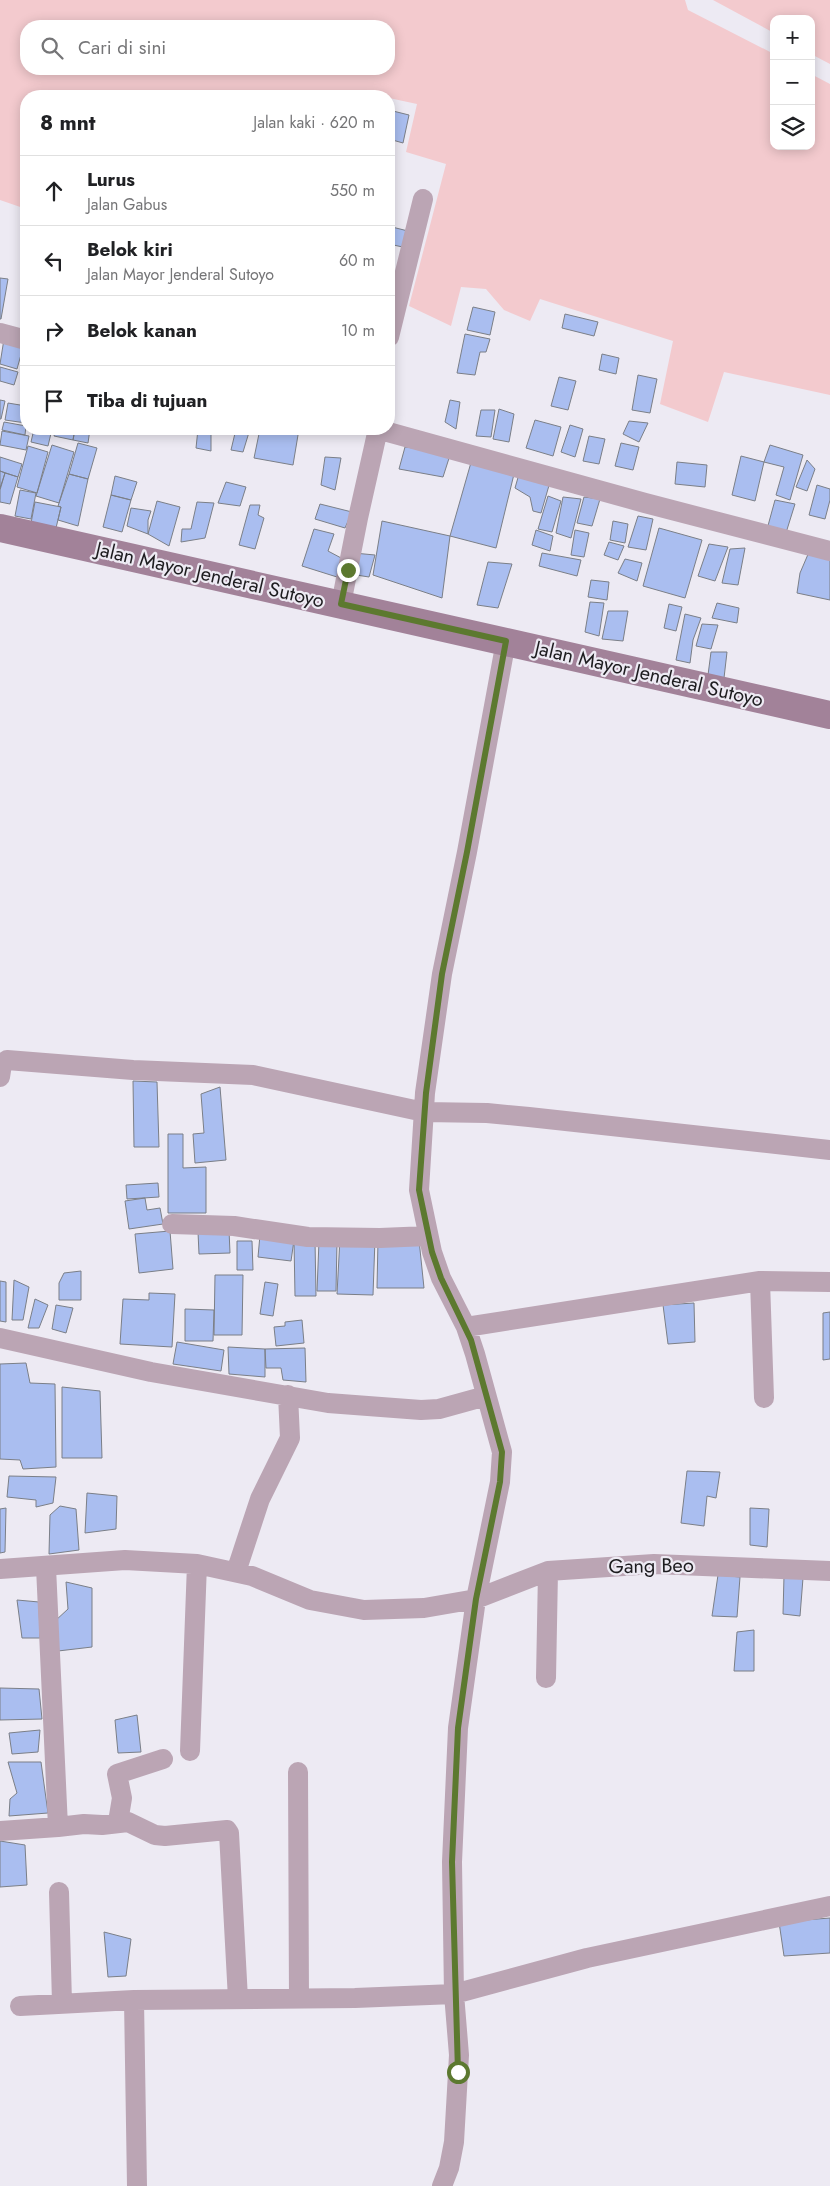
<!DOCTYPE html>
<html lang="id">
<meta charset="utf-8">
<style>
:root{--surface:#fff;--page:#f6f6f6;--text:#202124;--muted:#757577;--line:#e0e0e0}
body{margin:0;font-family:Jost,sans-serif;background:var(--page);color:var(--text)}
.controls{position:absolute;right:15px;top:15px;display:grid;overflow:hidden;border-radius:10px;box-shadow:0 2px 12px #0003}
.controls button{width:45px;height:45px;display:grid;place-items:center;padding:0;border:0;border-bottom:1px solid var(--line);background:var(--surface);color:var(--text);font:25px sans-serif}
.stop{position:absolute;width:15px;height:15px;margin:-11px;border:4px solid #5c792f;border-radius:50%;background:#fff}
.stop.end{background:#5c792f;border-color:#fff;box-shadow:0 1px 5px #0008}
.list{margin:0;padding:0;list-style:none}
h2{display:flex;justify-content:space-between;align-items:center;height:65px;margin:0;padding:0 20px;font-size:21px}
h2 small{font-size:16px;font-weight:400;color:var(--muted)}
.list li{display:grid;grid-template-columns:32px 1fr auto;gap:15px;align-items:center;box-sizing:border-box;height:70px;padding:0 20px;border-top:1px solid var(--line)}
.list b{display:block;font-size:19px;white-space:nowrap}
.list p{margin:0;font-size:16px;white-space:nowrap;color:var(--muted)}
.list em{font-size:16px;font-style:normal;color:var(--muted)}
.icon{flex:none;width:28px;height:28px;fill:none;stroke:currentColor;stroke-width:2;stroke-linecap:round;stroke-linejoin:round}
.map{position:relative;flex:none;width:830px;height:2186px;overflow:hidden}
.search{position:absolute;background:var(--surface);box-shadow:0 2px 12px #0003;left:20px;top:20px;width:375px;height:55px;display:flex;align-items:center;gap:12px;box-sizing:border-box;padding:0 18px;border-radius:20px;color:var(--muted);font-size:19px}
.panel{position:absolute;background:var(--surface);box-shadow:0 2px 12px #0003;left:20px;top:90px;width:375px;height:345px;border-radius:20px}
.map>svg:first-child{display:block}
.green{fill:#f3cace;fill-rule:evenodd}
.building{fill:#aabef0;stroke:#7b7f87}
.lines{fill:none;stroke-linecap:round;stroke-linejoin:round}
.minor{stroke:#bba5b4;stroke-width:20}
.secondary{stroke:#a28299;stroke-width:28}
.route{stroke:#5c792f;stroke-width:6}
.labels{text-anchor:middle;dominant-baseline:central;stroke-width:4.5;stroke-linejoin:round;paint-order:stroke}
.street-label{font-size:20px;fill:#1d1c1f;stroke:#edeaf3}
</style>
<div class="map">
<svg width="830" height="2186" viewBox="0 0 830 2186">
<rect width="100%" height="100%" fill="#edeaf3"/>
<!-- green -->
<path class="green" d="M0,0h685l3,10 86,44v92h37v-72l19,10v311l-106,-23 -16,50 -48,-18 13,-63 -133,-42 -10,22 -26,-11 -18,-21 -25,-2 -10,39 -42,-20 37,-142 -40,-12 11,-48 -28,-6v-2l-21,-2 -1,2h-341v113l-26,-9zM26,26h363v43h-363z
M713,0h117v64l-19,-10v-35h-37v14z"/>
<!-- building -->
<path class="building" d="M393,111l16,4 -6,28 -14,-4z
M392,227l20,5 -5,16 -18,-4z
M0,278l8,1 -7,40h-1z
M473,307l22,5 -5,23 -23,-5z
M565,314l33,8 -4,14 -32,-8z
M465,334l25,5 -4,13h-6l-5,23 -18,-2z
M4,339l20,5 -7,25 -17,-5z
M602,354l17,4 -3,16 -17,-4z
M0,367l18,5 -4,13 -14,-4z
M638,375l19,4 -7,34 -18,-3z
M559,377l17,4 -8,29 -17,-4z
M0,400l5,1 -4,18h-1z
M450,400l10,2 -4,27 -11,-7z
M8,403l18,3v17l-21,-3z
M499,409l15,5 -5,28 -16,-3z
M481,410h14l-4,27 -15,-1z
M535,420l26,7 -8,29 -27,-8z
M629,421l19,2 -9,19 -16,-8z
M4,422l22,4 -1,9 -23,-5z
M570,425l13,4 -8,28 -14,-5z
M34,429h18l-4,17 -17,-4z
M56,429h19l-2,11 -19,-4z
M75,429h15l-2,14 -15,-3z
M198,429h13v22l-15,-3z
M236,429h14l-7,23 -12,-2z
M260,429h39l-6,36 -39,-7z
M2,431l27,5 -3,14 -26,-5z
M589,436l16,3 -6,25 -16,-3z
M78,443l19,5 -9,31 -19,-5z
M621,443l18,4 -6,23 -18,-4z
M52,445l22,7 -15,51 -23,-7z
M770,445l33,10 -13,45 -14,-5 8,-28 -20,-5z
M28,446l20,6 -11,41 -20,-6z
M405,447l46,5 -8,25 -44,-8z
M741,456l23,6 -9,39 -23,-6z
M0,457l22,7 -4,13 -18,-6z
M325,457l16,1 -6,32 -14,-5z
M472,459l43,11 -19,78 -46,-12z
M807,460l8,9 -8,22 -11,-4z
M677,462l30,3 -2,22 -30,-3z
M0,471l5,2 -5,15z
M5,473l13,4 -8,27 -10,-2v-12z
M69,474l19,5 -10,47 -20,-6 3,-13 -3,-1z
M519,474l31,8 -9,31 -8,-2 -3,-14 -15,-9z
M115,476l22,6 -6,18 -20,-5z
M226,482l20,5 -6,19 -22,-3z
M817,485l13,4v11l-5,19 -16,-4z
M20,490l16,3 -5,26 -16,-3z
M111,495l20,5 -9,32 -19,-5z
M548,496l13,5 -9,31 -14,-3z
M563,497l18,2 -10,39 -15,-5z
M584,497l16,2 -8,27 -15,-3z
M775,500l20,4 -10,32 -19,-3z
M157,501l23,6 -11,39 -21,-12z
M35,502l26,5 -5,21 -25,-5z
M197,502l17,1 -9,35 -24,4 1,-13h9z
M320,504l32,8 -7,16 -30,-9z
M250,505h10l-2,10 6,3 -9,31 -16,-4z
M131,508l20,3 -3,9v14l-21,-8z
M638,516l15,3 -7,31 -18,-3z
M382,521l68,15 -8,62 -69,-23z
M613,521l15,3 -3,19 -15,-3z
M659,528l43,12 -17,58 -42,-12z
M314,529l20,5 -6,17 15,8 -6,18 -35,-11z
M536,530l17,6 -3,15 -18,-6z
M575,530l14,3 -5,24 -13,-2z
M609,542l15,4 -6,14 -14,-5z
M709,544l19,3 -13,34 -17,-5z
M745,548l-7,37 -16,-2 8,-34z
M809,552l21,5v43l-33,-7 3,-20z
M354,553l21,2 -6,22 -19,-3z
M542,553l39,7 -4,16 -38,-10z
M625,559l17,4 -5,18 -19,-8z
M488,562l24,2 -14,44 -21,-3z
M591,580l18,2 -2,18 -19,-3z
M590,602l14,1 -5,33 -14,-4z
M717,603l22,5 -2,15 -25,-5z
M669,604l13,3 -6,24 -12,-3z
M608,611h20l-5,30 -21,-2z
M685,614l16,4 -8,22 -3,23 -14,-3z
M702,624l16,1 -7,24 -15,-3z
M711,652h16l-3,26 -16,-3z
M133,1081l24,1 2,65h-25z
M220,1087l6,73 -31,3 -2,-29 11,-1 -3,-39z
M168,1134h15v34l23,-1v46h-38z
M158,1183l1,14 -32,2 -1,-14z
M145,1198l2,12 13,-2 3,16 -34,5 -4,-28z
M229,1230l1,23 -31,1 -1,-22z
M170,1231l3,38 -34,4 -4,-39z
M260,1235l34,5 -3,21 -33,-4z
M340,1238l35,1 -2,56 -36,-1z
M294,1240h21l1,56h-21z
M378,1240h41l5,48h-47z
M237,1241h15l1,29h-16z
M319,1241h18l-1,50h-19z
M81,1271v29h-22v-17l5,-10z
M215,1275h28l-1,60h-28z
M14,1280l15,7 -6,33h-11z
M0,1281l6,1v40l-6,-1z
M265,1282l13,2 -5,32 -13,-2z
M149,1293l26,1 -3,53 -52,-3 3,-45 26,1z
M35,1299l13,6 -9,23h-11z
M694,1303l1,39 -27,2 -5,-39z
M56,1305l17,3 -7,25 -14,-4z
M185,1309l29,1 -1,31h-28z
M830,1312v47l-7,1v-47z
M302,1320l2,23 -28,3 -2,-19 11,-1v-4z
M177,1342l47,8 -3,21 -48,-7z
M228,1347l37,2v28l-36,-3z
M305,1348l1,34 -23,-2 -2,-12h-15l-1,-19z
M26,1363l4,20 25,1 1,83 -33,2 -3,-9 -20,-1v-95z
M62,1387l38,4 2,67h-40z
M687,1471l33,1 -4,26 -9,-2 -3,30 -23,-3z
M9,1476l47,1 -3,26 -17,4v-7l-29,-3z
M87,1493l30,3 -1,33 -31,4z
M60,1506l16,3 3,41 -30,4 1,-39z
M6,1508l-1,44 -5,1v-44z
M750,1508l19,1 -2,38 -17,-2z
M718,1575l22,2 -3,40 -25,-1z
M784,1576l19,2 -3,38 -17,-2z
M66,1582l26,6v59l-34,4 -3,-30 13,-12z
M17,1600l22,2 1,36h-18z
M754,1630v41h-20l3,-39z
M0,1688l39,1 3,30 -42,1z
M137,1715l4,37 -23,1 -3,-33z
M40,1730l-2,22 -26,2 -3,-21z
M8,1762h33l7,51 -39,3 1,-17 7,-6z
M0,1841l25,4 2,40 -27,2z
M830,1918v35l-46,3 -5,-34z
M104,1932l27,7 -5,37 -18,1z"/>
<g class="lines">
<!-- minor -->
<path class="minor" d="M0,333l26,7
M389,337l34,-138
M377,429l268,74 185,48
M341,604l17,-86 20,-89
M0,1077l2,-13 5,-4 126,10 120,5 171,37 63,1 42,4 301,33
M172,1224l62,2 74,11 72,1 48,-2
M760,1281l4,117
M466,1327l294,-46 70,1
M0,1338l151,34 177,31 93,7 18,-1 47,-13
M46,1567l12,260 26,-3 18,1 26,-3 27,13 10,1 62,-6 2,3 9,166
M0,1569l125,-9 72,4 55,12 58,24 54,10 60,-2 52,-9 72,-28 106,-7 176,7
M236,1572l24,-73 30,-61 -2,-43
M546,1678l2,-107
M190,1751l7,-187
M298,1772l1,227
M118,1822l4,-24 -5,-24 46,-15
M0,1831l58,-4
M59,1892l3,111
M134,2000l3,186
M20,2006l114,-6 221,-2 99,-4 133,-36 243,-52
M442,2186l7,-18 5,-26 5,-87 -5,-61 -2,-132 6,-134 18,-129 24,-117 2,-30 -27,-98 -9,-27 -25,-49 -9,-26 -13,-62 6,-97 17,-119 25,-122 39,-211"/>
<!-- secondary -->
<path class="secondary" d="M0,528l830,187"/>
</g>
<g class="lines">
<!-- route -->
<path class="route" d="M348,570l-7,34 165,37 -39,211 -25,122 -16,119 -7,97 13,62 9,26 30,62 31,112 -2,30 -24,117 -18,129 -6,134 6,210"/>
</g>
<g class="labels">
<!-- street labels -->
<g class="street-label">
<text transform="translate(210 575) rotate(13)">Jalan Mayor Jenderal Sutoyo</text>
<text transform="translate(649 674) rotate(13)">Jalan Mayor Jenderal Sutoyo</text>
<text transform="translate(651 1566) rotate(-1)">Gang Beo</text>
</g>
</g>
</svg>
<div class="controls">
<button>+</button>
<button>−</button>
<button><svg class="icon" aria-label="layers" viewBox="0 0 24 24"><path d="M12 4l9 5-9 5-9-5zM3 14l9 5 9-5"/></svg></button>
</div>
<div class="stop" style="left:458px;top:2072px"></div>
<div class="stop end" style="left:348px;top:570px"></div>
<div class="search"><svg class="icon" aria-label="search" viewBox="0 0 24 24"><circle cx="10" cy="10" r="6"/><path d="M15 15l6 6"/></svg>Cari di sini</div>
<section class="panel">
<h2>8 mnt<small>Jalan kaki · 620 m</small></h2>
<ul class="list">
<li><svg class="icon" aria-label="ahead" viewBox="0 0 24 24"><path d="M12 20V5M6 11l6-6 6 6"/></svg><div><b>Lurus</b><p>Jalan Gabus</p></div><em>550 m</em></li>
<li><svg class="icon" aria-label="left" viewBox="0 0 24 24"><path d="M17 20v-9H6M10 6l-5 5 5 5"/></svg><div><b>Belok kiri</b><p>Jalan Mayor Jenderal Sutoyo</p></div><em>60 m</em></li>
<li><svg class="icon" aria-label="right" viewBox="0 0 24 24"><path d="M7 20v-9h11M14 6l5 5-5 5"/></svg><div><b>Belok kanan</b></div><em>10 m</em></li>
<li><svg class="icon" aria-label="arrive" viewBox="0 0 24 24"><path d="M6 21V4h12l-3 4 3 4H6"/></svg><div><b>Tiba di tujuan</b></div></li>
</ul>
</section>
</div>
